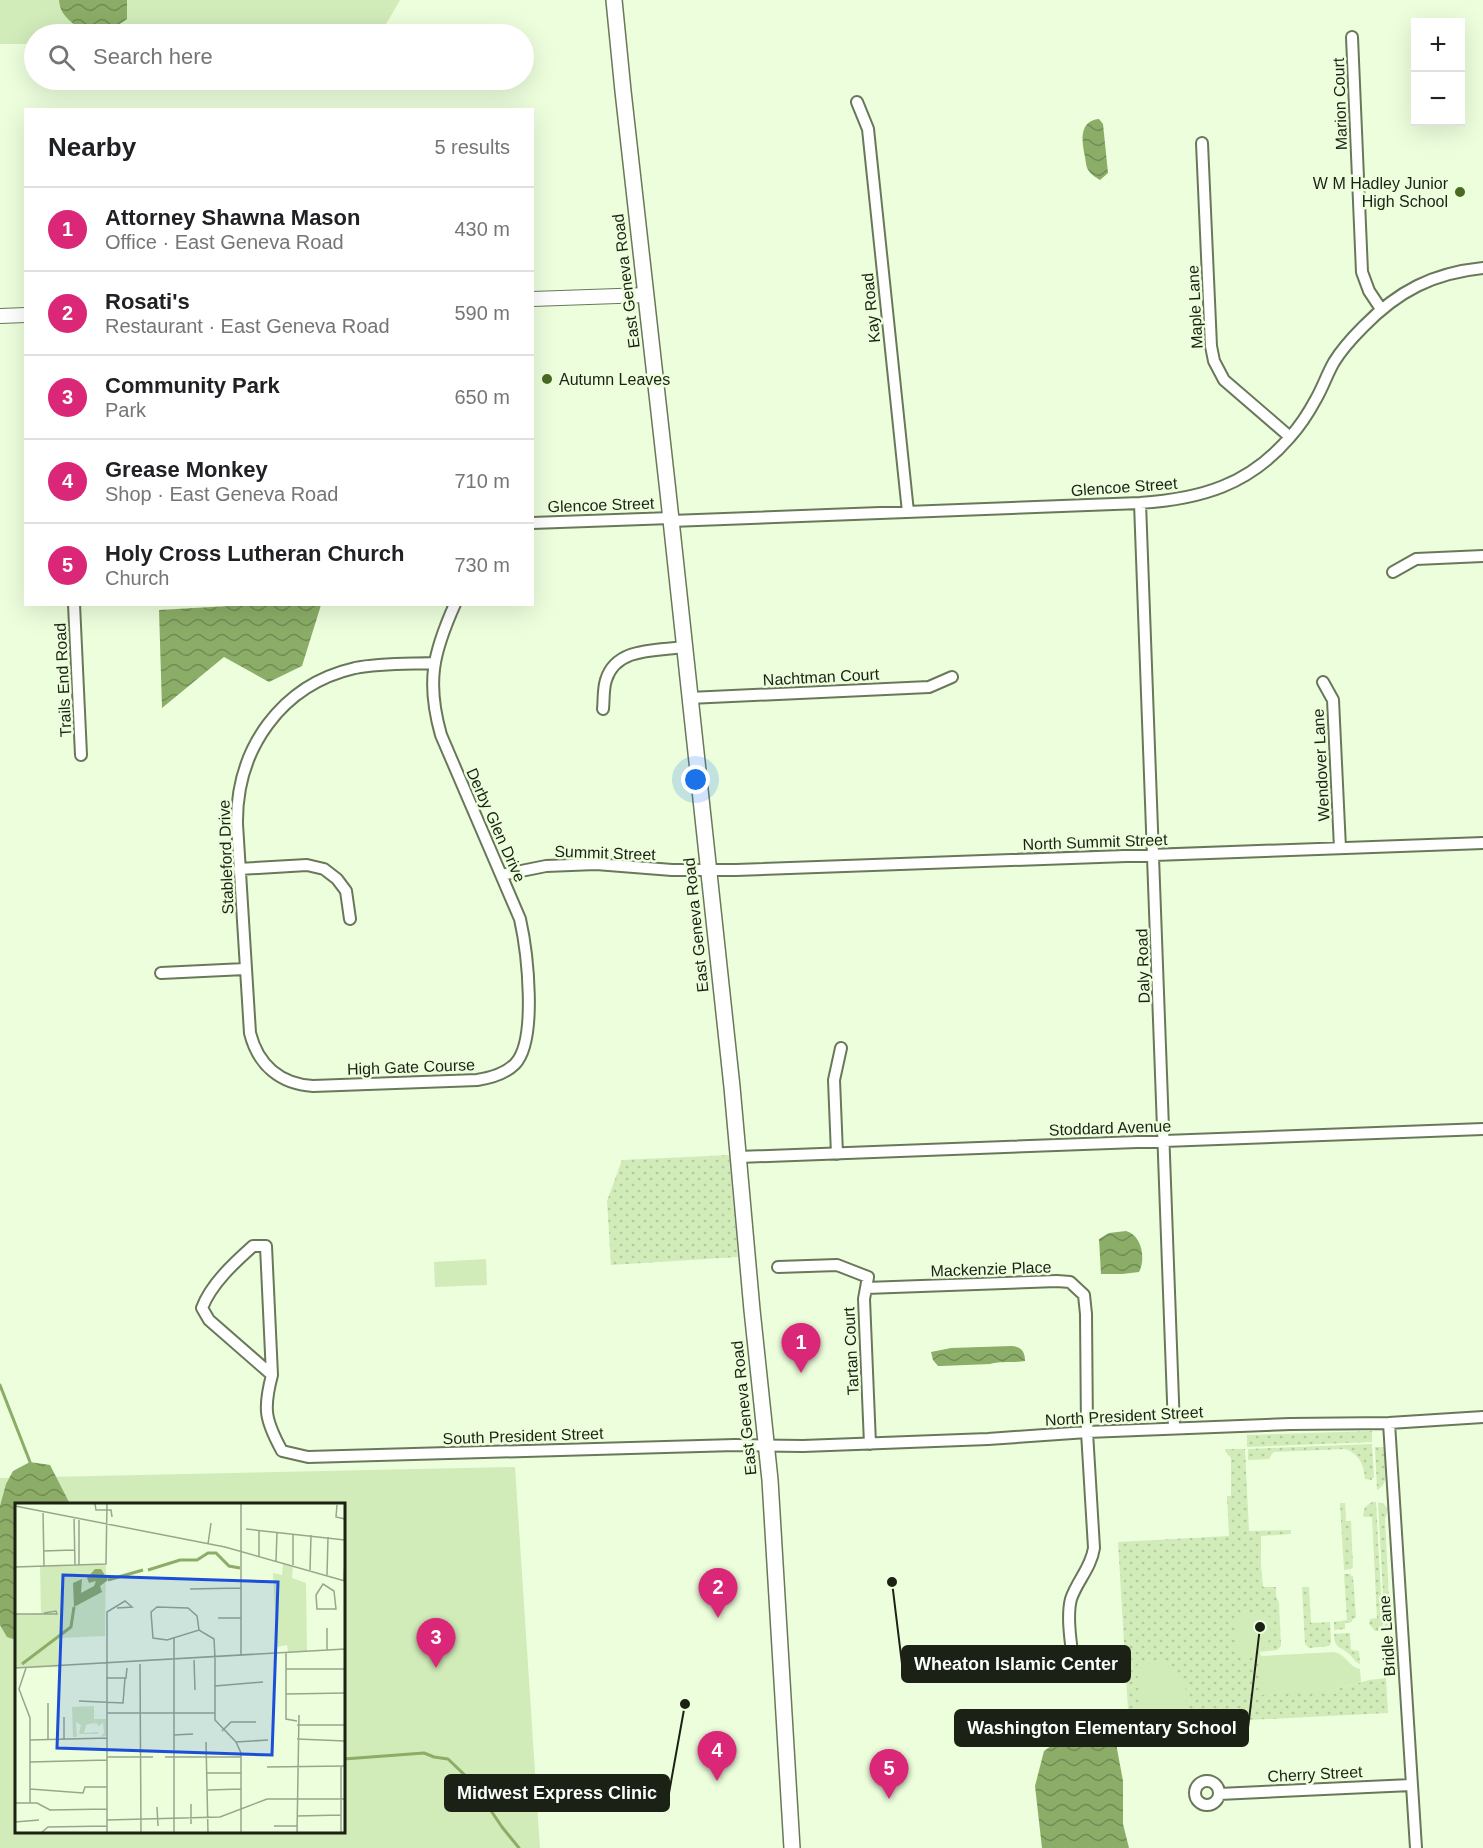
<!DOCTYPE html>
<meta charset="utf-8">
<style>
:root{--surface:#fff;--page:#f6f6f6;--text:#202124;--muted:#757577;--line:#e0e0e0;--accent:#db2777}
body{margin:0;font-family:Helvetica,sans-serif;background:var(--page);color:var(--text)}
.controls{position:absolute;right:18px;top:18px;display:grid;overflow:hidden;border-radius:0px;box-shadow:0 6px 24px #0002}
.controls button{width:54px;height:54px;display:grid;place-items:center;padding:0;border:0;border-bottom:2px solid var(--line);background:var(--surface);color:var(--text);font:30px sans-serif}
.you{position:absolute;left:696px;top:780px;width:21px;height:21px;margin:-15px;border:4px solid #fff;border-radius:50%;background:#1a73e8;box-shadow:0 0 0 9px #1a73e833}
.badge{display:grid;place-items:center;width:39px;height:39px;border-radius:50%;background:var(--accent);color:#fff;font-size:20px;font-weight:700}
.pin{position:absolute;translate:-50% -50px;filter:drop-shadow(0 2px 3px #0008)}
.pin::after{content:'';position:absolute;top:32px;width:21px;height:18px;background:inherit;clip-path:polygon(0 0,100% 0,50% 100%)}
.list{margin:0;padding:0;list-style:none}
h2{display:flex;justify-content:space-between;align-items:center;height:78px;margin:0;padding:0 24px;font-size:26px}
h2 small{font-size:20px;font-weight:400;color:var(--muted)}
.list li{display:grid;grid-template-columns:39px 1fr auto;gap:18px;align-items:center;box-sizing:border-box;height:84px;padding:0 24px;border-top:2px solid var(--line)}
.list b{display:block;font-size:22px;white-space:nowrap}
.list p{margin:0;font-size:20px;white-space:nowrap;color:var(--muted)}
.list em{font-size:20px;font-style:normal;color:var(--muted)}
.icon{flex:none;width:33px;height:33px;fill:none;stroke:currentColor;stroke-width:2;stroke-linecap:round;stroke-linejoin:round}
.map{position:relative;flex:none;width:1483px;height:1848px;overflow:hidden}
.search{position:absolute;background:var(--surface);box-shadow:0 6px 24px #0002;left:24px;top:24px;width:510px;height:66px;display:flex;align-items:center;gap:15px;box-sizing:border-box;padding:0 21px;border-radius:33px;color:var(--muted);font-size:22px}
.panel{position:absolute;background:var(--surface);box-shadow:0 6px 24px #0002;left:24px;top:108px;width:510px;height:498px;border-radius:0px}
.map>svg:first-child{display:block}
.grass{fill:url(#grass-dots)}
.park{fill:#d1ebb9;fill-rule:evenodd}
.water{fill:url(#water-waves)}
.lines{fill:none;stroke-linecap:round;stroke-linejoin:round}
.stream{stroke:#8bad67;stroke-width:3}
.minor-casing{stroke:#69785a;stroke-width:14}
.tertiary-casing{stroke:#69785a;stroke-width:16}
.secondary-casing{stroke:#69785a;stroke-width:18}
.minor{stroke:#fff;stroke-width:10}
.tertiary{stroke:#fff;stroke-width:14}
.secondary{stroke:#fff;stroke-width:15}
.poi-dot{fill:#4a6a20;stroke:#ecfedc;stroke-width:2}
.labels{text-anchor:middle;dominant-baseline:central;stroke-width:5;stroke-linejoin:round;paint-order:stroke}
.street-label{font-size:16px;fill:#1b2114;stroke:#ecfedc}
.poi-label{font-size:16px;fill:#1b2114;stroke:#ecfedc;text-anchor:end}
.inset-river{fill:none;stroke:#8bad67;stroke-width:3}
.inset-road{fill:none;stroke:#98a68c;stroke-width:1.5}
.view{fill:#1d4ed8;fill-opacity:0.15;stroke:#1d4ed8;stroke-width:3}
.inset-edge{fill:none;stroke:#1b2114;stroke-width:3}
.leader{fill:none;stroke:#1b2114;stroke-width:2}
.callout-dot{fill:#1b2114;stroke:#ecfedc;stroke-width:2}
.callout{fill:#1b2114;stroke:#1b2114;stroke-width:2}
.callout-label{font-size:18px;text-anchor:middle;font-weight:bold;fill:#fff}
</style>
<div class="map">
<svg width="1483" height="1848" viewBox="0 0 1483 1848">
<defs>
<pattern id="grass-dots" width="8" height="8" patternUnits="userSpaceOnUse" patternTransform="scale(1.5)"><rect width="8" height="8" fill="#d1ebb9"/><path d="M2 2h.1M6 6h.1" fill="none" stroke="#b3c99e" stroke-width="1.8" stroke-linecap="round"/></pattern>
<pattern id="water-waves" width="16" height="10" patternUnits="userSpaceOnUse" patternTransform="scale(1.5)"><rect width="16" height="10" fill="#8bad67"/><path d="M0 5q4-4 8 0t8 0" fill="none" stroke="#718c54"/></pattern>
</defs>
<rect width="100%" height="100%" fill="#ecfedc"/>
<!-- grass -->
<path class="grass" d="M729,1155l9,102 -127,8 -4,-64 15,-41z
M1372,1431v11l-125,5v-12z
M1372,1444l2,34h-2v2l-7,-1c-1,-15 -6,-25 -20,-30l-71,3 -2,2 -3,5 -21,1v-11z
M1375,1447h10c0,14 7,35 -8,43z
M1225,1449h20l4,82 42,-1v4l-30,2v29l2,22h13v9l3,7 2,43 -4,4 -17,2 1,4 68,35 40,-11 17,-2 2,35 -259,13 -11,-184 111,-6 -2,-40h4v-38l-6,-7z
M1372,1502h4l7,129h-8l-6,-7 1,-5 7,-1 -5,-101h-8l-1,-2 2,-8z
M1378,1502l6,2 4,5 -3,10 5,100 4,-4c0,7 -2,12 -9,15z
M1340,1503h5l1,18h5l2,46 -2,2 -7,1z
M1344,1574h7v2h2l3,41 -4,3v2l-7,1v6l-11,1v-8l13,-2z
M1302,1587h7l2,36 19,-1 1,21 -2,3 -20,2 -4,-4z
M1350,1633l1,17 8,1 1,13c-6,-2 -6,-6 -11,-10 -10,-9 -14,-4 -15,-20z"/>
<!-- park -->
<path class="park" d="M0,0h400l-18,31 -68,3h-280v10h-34z
M486,1259l1,26 -52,2 -1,-25z
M515,1467l25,381h-540v-370zM16,1504h328v328h-328z
M1256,1613l14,4c0,30 1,31 -29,39l-6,-7 1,-33z
M1334,1652c13,3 15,15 26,17l1,13 -32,9 -67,4 -1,-39z
M1162,1663l23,16 2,31 -41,4 -6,-5 -3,-44z"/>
<!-- water -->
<path class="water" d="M59,0h68v19c-20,15 -38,20 -57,2 -7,-7 -10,-11 -11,-21z
M1099,119l4,5 5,49 -8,7c-3,-2 -9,-5 -11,-9 -3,-3 -3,-9 -4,-14 -3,-14 -7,-36 14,-38z
M247,605h74l-19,61 -33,16 -45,-25 -62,51 -3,-98z
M1126,1231c16,4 20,28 13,41l-17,2h-21l-2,-35 10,-6z
M1012,1346c9,1 13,5 13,15 -11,2 -26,0 -35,3l-49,2h-3l-5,-6 -2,-8 20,-4z
M30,1462l20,3 20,39h-54v136l-9,-3 -7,-12v-119l6,-22 7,-13z
M1069,1733h24l22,5 8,43v43l6,24h-87l-7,-62 9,-35z"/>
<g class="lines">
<!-- stream -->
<path class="stream" d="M0,1385l30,77
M344,1759l80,-6 10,4 14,2 23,22 31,46 17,21"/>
<defs>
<path id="minor" d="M1352,37l10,235 7,19 12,18
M857,102l11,27 40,383
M1202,143l9,203 3,15 10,19 66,57
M1140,503l34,925
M671,521l469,-18c61,-4 109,-18 150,-66 10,-11 19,-25 26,-38 7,-12 11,-25 18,-37 8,-13 18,-24 29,-35 35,-36 70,-54 120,-59
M532,523l139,-5
M1393,572l23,-13 67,-3
M74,604l7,151
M434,663c-26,1 -54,0 -79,5 -74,17 -119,81 -118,156l13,209c8,32 30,51 63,53l164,-6c14,-2 28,-6 38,-16 23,-24 12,-114 5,-145l-79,-184c-15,-53 -8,-82 14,-131
M1323,682l10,18 7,148
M689,698l240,-11 23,-10
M603,709c1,-9 0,-20 3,-29 10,-33 50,-29 78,-33
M239,869l68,-4 17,4 13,10 9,12 4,28
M501,875l45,-9 50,-2 76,6h64l747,-27
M161,973l84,-4
M837,1154l-3,-74 7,-32
M739,1157l744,-28
M778,1267l59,-2 31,12 -4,22 6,145
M866,1288l191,-7 13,1 14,13 2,19 1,118 7,116c-3,20 -17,33 -23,51 -5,19 1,50 3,70
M272,1375l-6,-129h-13c-19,17 -42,38 -51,62l7,12 63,55c-9,34 -7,45 10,76l26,6 427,-12 68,1 185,-7 99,-7 203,-8 99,-1 94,-6
M1389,1423l27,425
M1195 1793a12 12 0 1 1 24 0a12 12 0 1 1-24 0Z
M1219,1794l192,-9"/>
<path id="tertiary" d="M532,299l114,-4
M0,316l26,-1"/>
<path id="secondary" d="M614,0l9,91 45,401 64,595 20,223 18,170 22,368"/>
</defs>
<!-- minor casing -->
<use href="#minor" class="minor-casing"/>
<!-- tertiary casing -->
<use href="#tertiary" class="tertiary-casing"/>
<!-- secondary casing -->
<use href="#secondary" class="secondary-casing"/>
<!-- minor -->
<use href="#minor" class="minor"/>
<!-- tertiary -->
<use href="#tertiary" class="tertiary"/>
<!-- secondary -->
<use href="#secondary" class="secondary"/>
</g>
<!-- markers -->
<g class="poi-dot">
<circle cx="1460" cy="192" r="6"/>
<circle cx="547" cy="379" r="6"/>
</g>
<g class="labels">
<!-- street labels -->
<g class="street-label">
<text transform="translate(1340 104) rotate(-92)">Marion Court</text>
<text transform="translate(626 281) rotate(-97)">East Geneva Road</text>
<text transform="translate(1195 307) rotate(-93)">Maple Lane</text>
<text transform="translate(871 308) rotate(-96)">Kay Road</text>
<text transform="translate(1124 487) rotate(-4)">Glencoe Street</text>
<text transform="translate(601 505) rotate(-2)">Glencoe Street</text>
<text transform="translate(821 677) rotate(-3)">Nachtman Court</text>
<text transform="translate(63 680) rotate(-93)">Trails End Road</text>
<text transform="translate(1321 765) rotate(-93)">Wendover Lane</text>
<text transform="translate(496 825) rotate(66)">Derby Glen Drive</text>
<text transform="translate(1095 842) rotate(-2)">North Summit Street</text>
<text transform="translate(605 853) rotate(2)">Summit Street</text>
<text transform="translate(226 857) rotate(-92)">Stableford Drive</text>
<text transform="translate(696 925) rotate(-96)">East Geneva Road</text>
<text transform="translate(1143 966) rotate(-92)">Daly Road</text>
<text transform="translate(411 1067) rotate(-2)">High Gate Course</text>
<text transform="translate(1110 1128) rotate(-2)">Stoddard Avenue</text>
<text transform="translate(991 1269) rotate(-2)">Mackenzie Place</text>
<text transform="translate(851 1351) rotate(-93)">Tartan Court</text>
<text transform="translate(744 1408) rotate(-96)">East Geneva Road</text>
<text transform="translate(1124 1416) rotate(-3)">North President Street</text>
<text transform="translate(523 1436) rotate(-2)">South President Street</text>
<text transform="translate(1387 1636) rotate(-94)">Bridle Lane</text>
<text transform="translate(1315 1774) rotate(-3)">Cherry Street</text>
</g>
<!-- poi labels -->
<g class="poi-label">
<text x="1448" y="183">W M Hadley Junior<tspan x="1448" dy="18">High School</tspan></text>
<text x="559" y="379" text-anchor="start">Autumn Leaves</text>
</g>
</g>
<!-- overview -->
<g transform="translate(15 1503)">
<rect width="330" height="330" fill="#ecfedc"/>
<path d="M79,203v13h12v17l-6,1 4,-4 -1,-11 -4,4 -4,-4v4l-1,-3 -8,2 -2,8 14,-1v2h-19l2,-9 -5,-3 1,15h-4l-1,-30z" fill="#d1ebb9"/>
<path d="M268,60l10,3 -1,12 14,5 1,68 -19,1 -1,-7 -10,2 -4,-74 9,2zM91,62l-1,71 -46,2 -1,29 -43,1v-54l26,-1 -1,-47z" fill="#d1ebb9"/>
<path d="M80,66h6l7,11 -8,6 2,6 -28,15 -1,-24 9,-4 -1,14 13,-7 2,-5 -7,2 -2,-5z" fill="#8bad67"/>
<path class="inset-river" d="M133,67l32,-10h17l11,-7h8l13,13 11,2M93,77l35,-10M7,161l49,-37 3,-20"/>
<path class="inset-road" d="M80,1l1,6h15l1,7M322,2l-1,12 9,2M0,3l210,41 120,34M28,8l1,55M59,14l1,48M231,26l99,11M244,27v26M193,41l3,-21M28,48l31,-1M261,58l1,-29M64,62v-47M278,62v-31M0,64l91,-3 1,-61M295,67l1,-35M312,72l1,-38M329,78l1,-21M308,81l11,7 2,18h-19l-1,-14zM175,86l51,-1M0,111h42l-1,-3 -12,2M203,115h23M312,125v22M184,127l-2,-14 -9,-8 -31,-1 -6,5 2,26 14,2 32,-10 15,9 1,19M159,134v196M271,150v66l11,2M226,153v-153M200,155v62l21,22 5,11v80M179,157l1,30M125,161l1,169M0,165l330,-19M11,165l-7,21 11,29v85M271,166h59M91,175h20l1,-10M200,183l48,-4M271,191l59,-1M64,198l44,2 2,-25M33,200v37M92,210h108M49,214v22M282,222h48M207,228l9,-9h25M159,232l19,-1M282,236l48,2M15,237l77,-2M191,239l2,91M221,239l32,-2M92,254h46M150,254h76M15,259l77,-2M326,263v67M252,264l78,-1M192,270h34M15,286l53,4 2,-6h22M193,287l33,-1M0,300h22l13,7 57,-1M176,301v20M142,304l1,19M282,313l44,-1M92,317l113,-3 47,-18h78M0,319l24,-2M259,323h23M26,330l7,-6 59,-1M92,330v-221l18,-11 7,6 -15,1M282,330l2,-118"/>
<path class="view" d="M48,72l215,7 -6,173 -215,-7z"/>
<rect width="330" height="330" class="inset-edge"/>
</g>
<!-- callouts -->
<path class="leader" d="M892 1582L902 1664M1260 1627L1248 1728M685 1704L669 1793"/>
<g class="callout-dot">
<circle cx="892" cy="1582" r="6"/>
<circle cx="1260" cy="1627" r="6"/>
<circle cx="685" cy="1704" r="6"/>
</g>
<g class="callout">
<rect x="902" y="1646" width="228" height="36" rx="6"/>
<rect x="955" y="1710" width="293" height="36" rx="6"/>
<rect x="445" y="1775" width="224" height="36" rx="6"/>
</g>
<g class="callout-label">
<text x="1016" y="1670">Wheaton Islamic Center</text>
<text x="1102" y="1734">Washington Elementary School</text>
<text x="557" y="1799">Midwest Express Clinic</text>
</g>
</svg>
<div class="controls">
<button>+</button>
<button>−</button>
</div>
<div class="you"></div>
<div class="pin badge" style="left:801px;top:1373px">1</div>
<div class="pin badge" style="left:718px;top:1618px">2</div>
<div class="pin badge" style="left:436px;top:1668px">3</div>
<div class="pin badge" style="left:717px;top:1781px">4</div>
<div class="pin badge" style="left:889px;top:1799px">5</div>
<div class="search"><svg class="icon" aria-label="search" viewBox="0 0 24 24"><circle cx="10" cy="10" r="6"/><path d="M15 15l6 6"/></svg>Search here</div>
<section class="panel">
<h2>Nearby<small>5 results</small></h2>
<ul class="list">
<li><span class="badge">1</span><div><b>Attorney Shawna Mason</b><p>Office · East Geneva Road</p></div><em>430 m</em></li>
<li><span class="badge">2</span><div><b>Rosati's</b><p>Restaurant · East Geneva Road</p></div><em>590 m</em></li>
<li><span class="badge">3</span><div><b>Community Park</b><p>Park</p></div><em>650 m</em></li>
<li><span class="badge">4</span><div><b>Grease Monkey</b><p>Shop · East Geneva Road</p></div><em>710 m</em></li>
<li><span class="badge">5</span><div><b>Holy Cross Lutheran Church</b><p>Church</p></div><em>730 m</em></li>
</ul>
</section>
</div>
